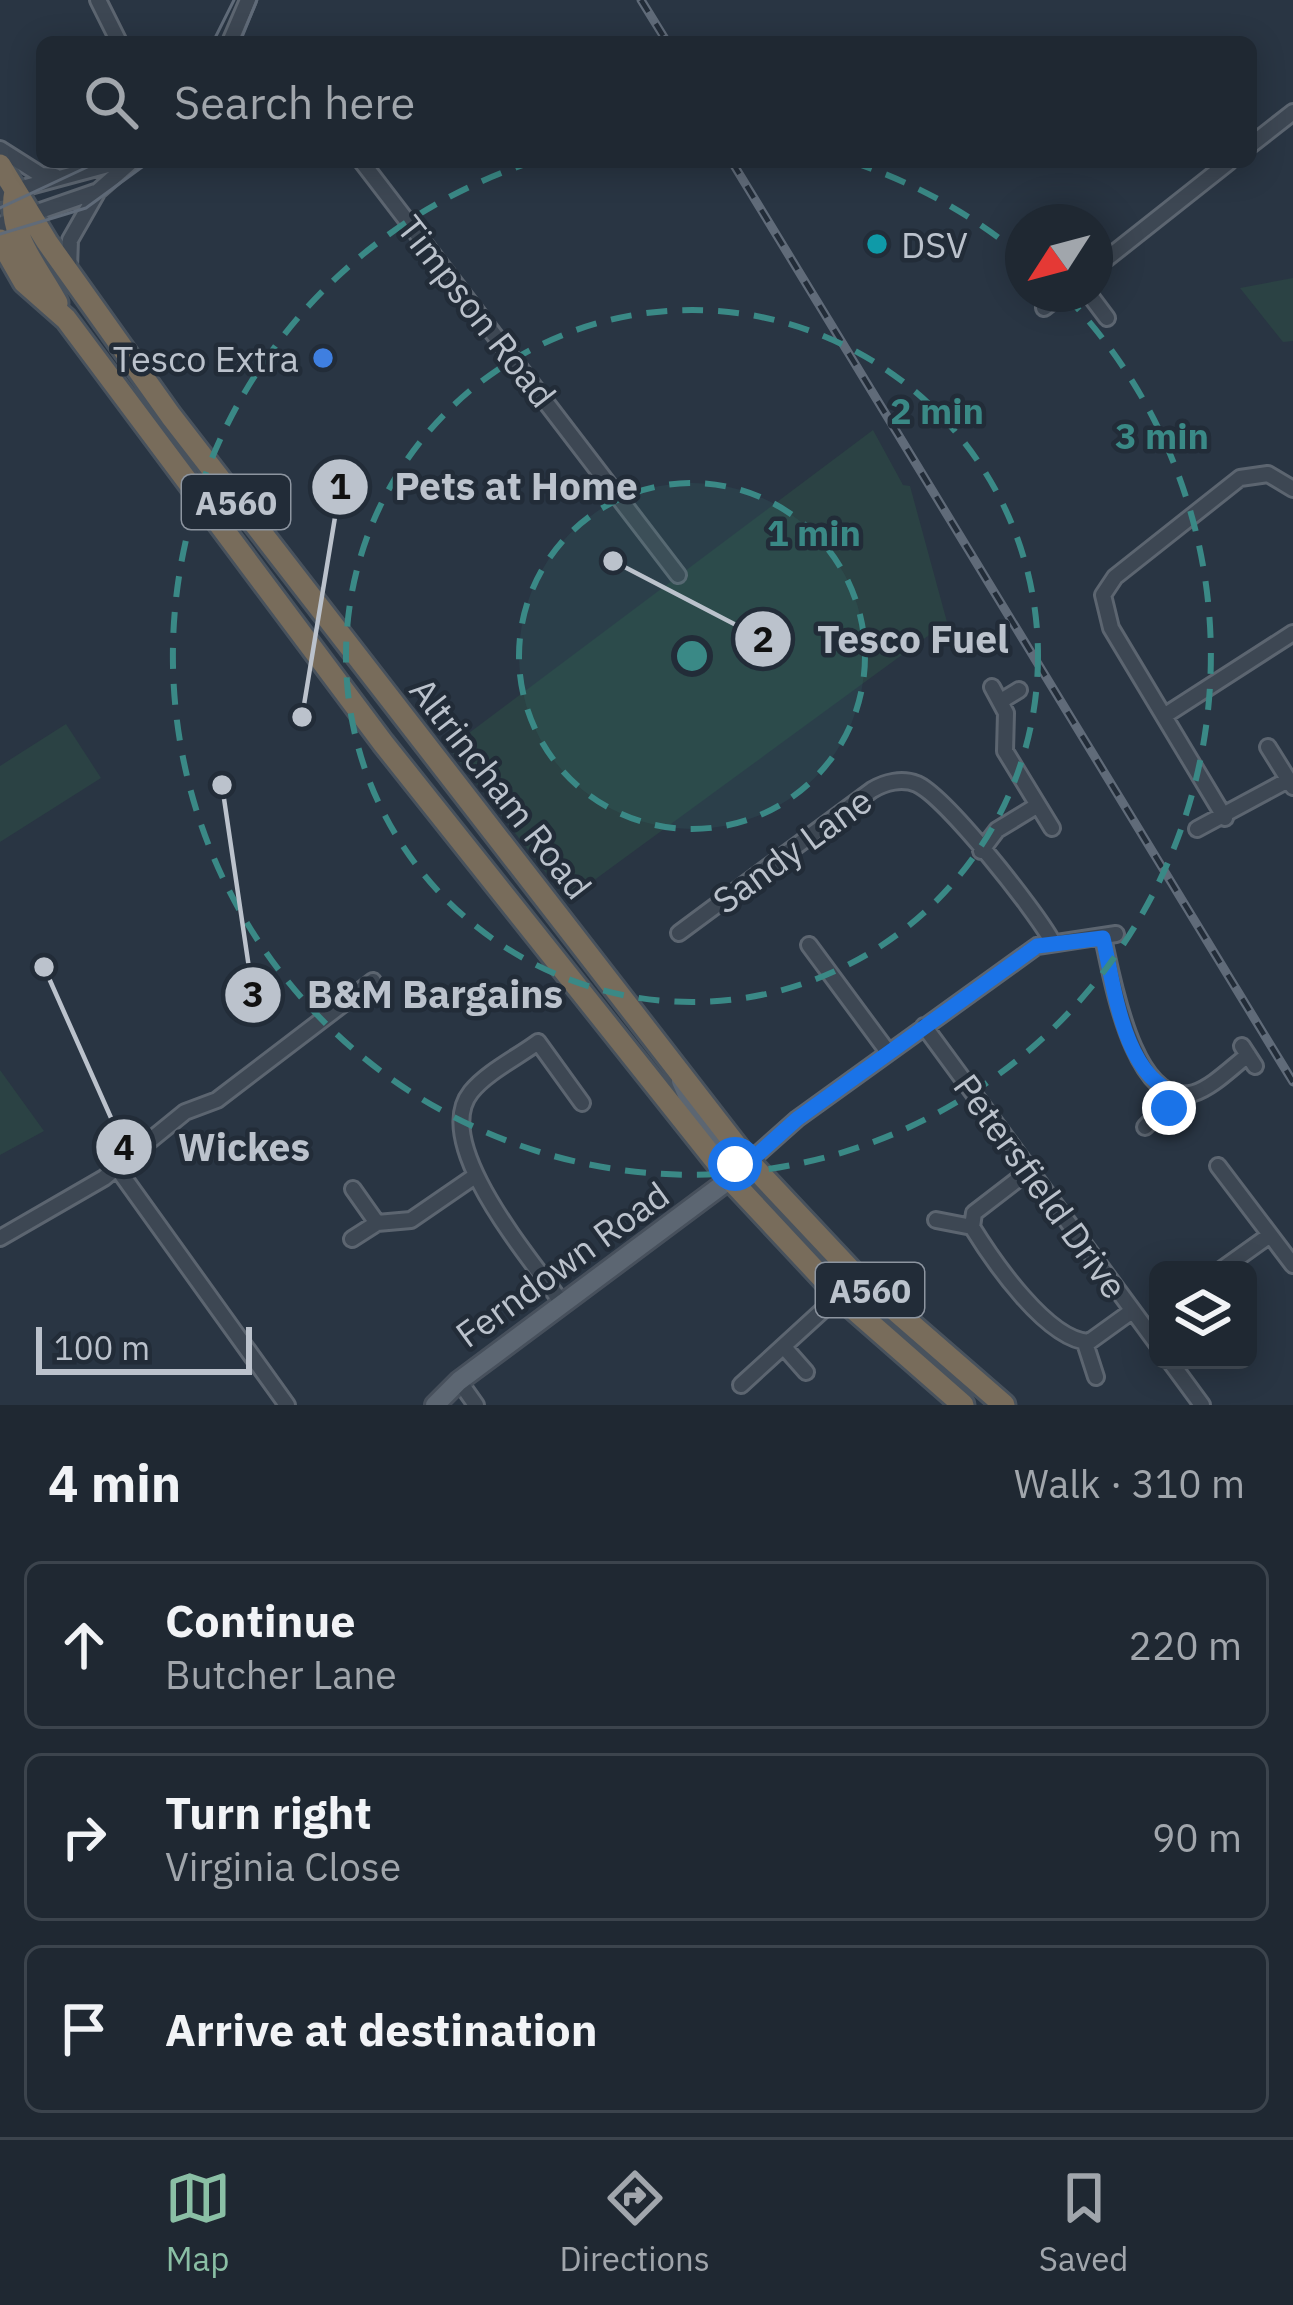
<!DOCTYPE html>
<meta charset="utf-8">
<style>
:root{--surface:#1f2832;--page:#2c343e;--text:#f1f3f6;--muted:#a1a6ac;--line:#3c444d;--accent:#8abfa5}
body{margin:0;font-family:"IBM Plex Sans",sans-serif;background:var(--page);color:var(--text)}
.controls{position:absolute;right:36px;bottom:36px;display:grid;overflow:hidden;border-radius:18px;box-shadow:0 6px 30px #0003}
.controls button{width:108px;height:108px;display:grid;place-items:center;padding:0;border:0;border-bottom:3px solid var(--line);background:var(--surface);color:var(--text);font:60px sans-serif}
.compass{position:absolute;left:1005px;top:204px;width:108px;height:108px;border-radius:50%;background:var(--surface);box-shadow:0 6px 30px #0003;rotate:234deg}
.scale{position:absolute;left:36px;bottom:30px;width:216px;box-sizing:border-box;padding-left:12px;border:6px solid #bbc2cc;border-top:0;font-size:33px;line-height:42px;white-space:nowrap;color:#bbc2cc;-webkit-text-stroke:9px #222c38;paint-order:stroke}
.stop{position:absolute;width:36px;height:36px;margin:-27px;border:9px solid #1a73e8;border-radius:50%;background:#fff}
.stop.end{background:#1a73e8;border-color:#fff;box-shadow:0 3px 12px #0008}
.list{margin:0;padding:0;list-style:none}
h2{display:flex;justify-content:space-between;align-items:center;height:156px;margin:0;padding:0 48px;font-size:51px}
h2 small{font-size:39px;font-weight:400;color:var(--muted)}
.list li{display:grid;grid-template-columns:78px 1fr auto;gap:36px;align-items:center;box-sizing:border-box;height:168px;margin:0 24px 24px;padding:0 24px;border:3px solid var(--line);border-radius:18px}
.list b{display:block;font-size:45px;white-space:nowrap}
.list p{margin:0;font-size:39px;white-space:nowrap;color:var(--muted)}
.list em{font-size:39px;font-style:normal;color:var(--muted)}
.icon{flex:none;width:66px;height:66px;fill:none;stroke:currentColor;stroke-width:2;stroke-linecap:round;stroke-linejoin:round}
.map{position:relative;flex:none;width:1293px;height:1405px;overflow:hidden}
.search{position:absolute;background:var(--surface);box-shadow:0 6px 30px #0003;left:36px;right:36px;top:36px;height:132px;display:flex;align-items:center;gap:30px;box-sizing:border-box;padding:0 42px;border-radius:18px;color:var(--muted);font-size:45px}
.sheet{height:732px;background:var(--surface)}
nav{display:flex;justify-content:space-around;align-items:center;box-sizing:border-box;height:168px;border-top:3px solid var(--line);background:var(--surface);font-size:33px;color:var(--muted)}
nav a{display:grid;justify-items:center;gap:6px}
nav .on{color:var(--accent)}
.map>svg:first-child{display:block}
.green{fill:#2b4244}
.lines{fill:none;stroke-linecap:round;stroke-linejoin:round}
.minor-casing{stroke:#5c6570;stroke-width:20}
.major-casing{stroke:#47505c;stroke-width:24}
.highway-casing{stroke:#48525d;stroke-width:27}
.minor{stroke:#3d4753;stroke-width:14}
.major{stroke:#5c6672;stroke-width:18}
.highway{stroke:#786c5b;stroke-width:21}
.tram{stroke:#606b79;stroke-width:3}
.rail-casing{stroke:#606b79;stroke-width:9}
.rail{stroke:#222c38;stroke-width:4.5;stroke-dasharray:14;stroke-linecap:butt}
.route{stroke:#1a73e8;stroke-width:15}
.ring{fill:none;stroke:#3a8986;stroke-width:6;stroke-dasharray:21 15}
.culture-dot{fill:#0f9aa8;stroke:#222c38;stroke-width:4.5}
.shop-dot{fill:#3f7fe0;stroke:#222c38;stroke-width:4.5}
.labels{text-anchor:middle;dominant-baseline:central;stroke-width:9;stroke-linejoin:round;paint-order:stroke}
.shield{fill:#222c38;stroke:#8d95a0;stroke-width:3}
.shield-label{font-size:33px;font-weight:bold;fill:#bbc2cc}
.poi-label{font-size:36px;fill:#bbc2cc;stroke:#222c38;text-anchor:start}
.street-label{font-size:36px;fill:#bbc2cc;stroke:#222c38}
.centre{fill:#3a8986;stroke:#222c38;stroke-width:6}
.ring-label{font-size:36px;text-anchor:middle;font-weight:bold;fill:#3a8986;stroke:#222c38;stroke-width:9;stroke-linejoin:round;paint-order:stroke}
.leader{fill:none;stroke:#bbc2cc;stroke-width:4.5}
.callout-dot{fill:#bbc2cc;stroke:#222c38;stroke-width:4.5}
.mark-label{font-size:36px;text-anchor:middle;font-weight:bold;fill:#111}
.callout-label{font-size:39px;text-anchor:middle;font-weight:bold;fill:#bbc2cc;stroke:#222c38;stroke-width:9;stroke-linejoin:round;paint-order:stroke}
</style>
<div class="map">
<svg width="1293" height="1405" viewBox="0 0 1293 1405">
<rect width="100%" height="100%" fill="#293543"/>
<!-- green -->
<path class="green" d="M1293,278v63l-10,1 -43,-54z
M873,430l30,55 7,1 37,136 -380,278 -118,-152z
M66,724l35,54 -101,64v-76z
M0,1070l44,61 -44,24z"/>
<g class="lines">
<defs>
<path id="minor" d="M98,0l21,42
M230,42l18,-42
M1251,145l42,-33
M0,149l41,26 14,1
M362,162l316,413
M0,194l119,-32
M0,225l98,-34 33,-29
M69,268l1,-28 28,-49
M1095,268l134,-106
M1089,294l18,24
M1044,308l18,-14
M992,687l14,26 -1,38 47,77
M1001,701l18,-11
M1164,716l129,-83
M1268,747l25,40
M1225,818l-114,-190 -8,-33 12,-18 125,-99 28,-4 25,15
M1197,829l91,-49
M981,851l16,-21 41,-25
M679,933l193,-143c13,-8 30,-12 45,-6 29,13 118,126 135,157
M1103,938c9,39 31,173 91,155 19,-6 38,-26 54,-38
M809,945l79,107
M924,1026l234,319
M1242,1046l13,20
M1145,1127l32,-33
M1218,1166l75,99
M743,1167l54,-48 240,-173 79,-12
M117,1168l170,237
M1030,1170l-56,43 -2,14c21,34 75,113 117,115l43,-31
M353,1189l24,34
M936,1220l36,7
M0,1238l104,-60 81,-66 32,-12 156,-119
M352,1239l25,-16 34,-3 64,-44
M1221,1270l49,-35
M562,1303c-31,-44 -132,-160 -91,-211 16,-20 47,-35 67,-50l44,61
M1085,1343l11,34
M784,1347l22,25
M1169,1360l33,45
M459,1381l17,24
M741,1385l117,-107"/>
<path id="major" d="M435,1405l24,-24 271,-202 4,-17 -40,-52 -13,-29"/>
<path id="highway" d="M0,165l47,77 124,174 578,746 109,116 146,127
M15,191c-9,43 23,76 42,112
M0,240l24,42 42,37 317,424 347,436 110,118 123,108"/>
</defs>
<!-- minor casing -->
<use href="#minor" class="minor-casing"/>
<!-- major casing -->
<use href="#major" class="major-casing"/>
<!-- highway casing -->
<use href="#highway" class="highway-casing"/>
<!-- minor -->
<use href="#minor" class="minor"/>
<!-- major -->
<use href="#major" class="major"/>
<!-- highway -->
<use href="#highway" class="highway"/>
<!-- tram -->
<path class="tram" d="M213,42l21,-42
M240,42l17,-42
M0,208l98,-46
M0,234l86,-26 63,-46"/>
<defs>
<path id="rail" d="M641,0l26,42
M732,162l561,920"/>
</defs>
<!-- rail casing -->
<use href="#rail" class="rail-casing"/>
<!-- rail -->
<use href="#rail" class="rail"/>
</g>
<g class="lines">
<!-- route -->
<path class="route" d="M735,1164l-5,15 67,-60 240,-173 66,-8c11,46 20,140 75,156l-9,14"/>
</g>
<!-- distance rings -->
<circle cx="692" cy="656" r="173" fill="#3a8986" fill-opacity=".12"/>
<g class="ring">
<circle cx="692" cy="656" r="173"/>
<circle cx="692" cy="656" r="346"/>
<path d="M852 162A519 519 0 0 1 1022 256M1065 295A519 519 0 1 1 532 162"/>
</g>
<!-- markers -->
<circle class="culture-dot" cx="877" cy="244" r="12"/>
<circle class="shop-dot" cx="323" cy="358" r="12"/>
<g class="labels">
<!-- shield labels -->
<g class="shield">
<rect x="182" y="475" width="108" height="54" rx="9"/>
<rect x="816" y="1263" width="108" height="54" rx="9"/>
</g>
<g class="shield-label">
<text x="236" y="502">A560</text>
<text x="870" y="1290">A560</text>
</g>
<!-- poi labels -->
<g class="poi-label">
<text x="901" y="244">DSV</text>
<text x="299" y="358" text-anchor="end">Tesco Extra</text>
</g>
<!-- street labels -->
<g class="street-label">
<text transform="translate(477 311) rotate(52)">Timpson Road</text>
<text transform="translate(501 788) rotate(52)">Altrincham Road</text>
<text transform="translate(792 850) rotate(-36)">Sandy Lane</text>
<text transform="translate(1041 1186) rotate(54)">Petersfield Drive</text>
<text transform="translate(562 1264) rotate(-36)">Ferndown Road</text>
</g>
</g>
<circle cx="692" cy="656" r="18" class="centre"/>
<g class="ring-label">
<text x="937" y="424">2 min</text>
<text x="1162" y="449">3 min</text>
<text x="814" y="546">1 min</text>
</g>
<!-- callouts -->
<path class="leader" d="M302 717L340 487M613 561L763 639M222 785L253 995M44 967L124 1147"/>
<g class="callout-dot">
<circle cx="302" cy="717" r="12"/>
<circle cx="613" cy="561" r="12"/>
<circle cx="222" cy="785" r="12"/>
<circle cx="44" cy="967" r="12"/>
<circle cx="340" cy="487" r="30"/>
<circle cx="763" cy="639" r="30"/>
<circle cx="253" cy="995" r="30"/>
<circle cx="124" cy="1147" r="30"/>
</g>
<g class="mark-label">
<text x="340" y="499">1</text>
<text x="763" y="652">2</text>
<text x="253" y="1007">3</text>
<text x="124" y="1160">4</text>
</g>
<g class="callout-label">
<text x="516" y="500">Pets at Home</text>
<text x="913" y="653">Tesco Fuel</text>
<text x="435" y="1008">B&amp;M Bargains</text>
<text x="244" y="1161">Wickes</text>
</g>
</svg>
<div class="controls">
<button><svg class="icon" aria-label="layers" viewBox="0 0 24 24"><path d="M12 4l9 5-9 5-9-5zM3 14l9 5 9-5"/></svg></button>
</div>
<svg class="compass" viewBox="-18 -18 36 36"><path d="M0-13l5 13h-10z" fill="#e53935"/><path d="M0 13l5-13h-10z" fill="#a1a6ac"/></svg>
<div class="scale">100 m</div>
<div class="stop" style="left:735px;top:1164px"></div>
<div class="stop end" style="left:1169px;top:1108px"></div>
<div class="search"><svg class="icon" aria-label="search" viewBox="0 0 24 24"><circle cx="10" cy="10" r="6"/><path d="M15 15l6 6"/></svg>Search here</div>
</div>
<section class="sheet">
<h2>4 min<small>Walk · 310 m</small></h2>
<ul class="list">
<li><svg class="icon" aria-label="ahead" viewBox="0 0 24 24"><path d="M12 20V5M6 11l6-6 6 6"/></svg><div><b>Continue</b><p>Butcher Lane</p></div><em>220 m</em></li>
<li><svg class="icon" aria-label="right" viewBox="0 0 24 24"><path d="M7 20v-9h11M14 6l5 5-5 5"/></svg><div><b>Turn right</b><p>Virginia Close</p></div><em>90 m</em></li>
<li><svg class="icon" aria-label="arrive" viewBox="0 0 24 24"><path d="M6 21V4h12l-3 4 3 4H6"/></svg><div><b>Arrive at destination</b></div></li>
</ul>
</section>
<nav>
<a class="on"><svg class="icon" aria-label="map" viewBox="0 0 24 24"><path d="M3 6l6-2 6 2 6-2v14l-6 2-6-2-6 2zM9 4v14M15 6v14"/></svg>Map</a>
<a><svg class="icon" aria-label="directions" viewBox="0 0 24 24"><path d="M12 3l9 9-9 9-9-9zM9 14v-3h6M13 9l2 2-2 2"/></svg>Directions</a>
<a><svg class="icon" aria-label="saved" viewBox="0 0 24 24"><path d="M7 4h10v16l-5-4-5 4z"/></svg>Saved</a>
</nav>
